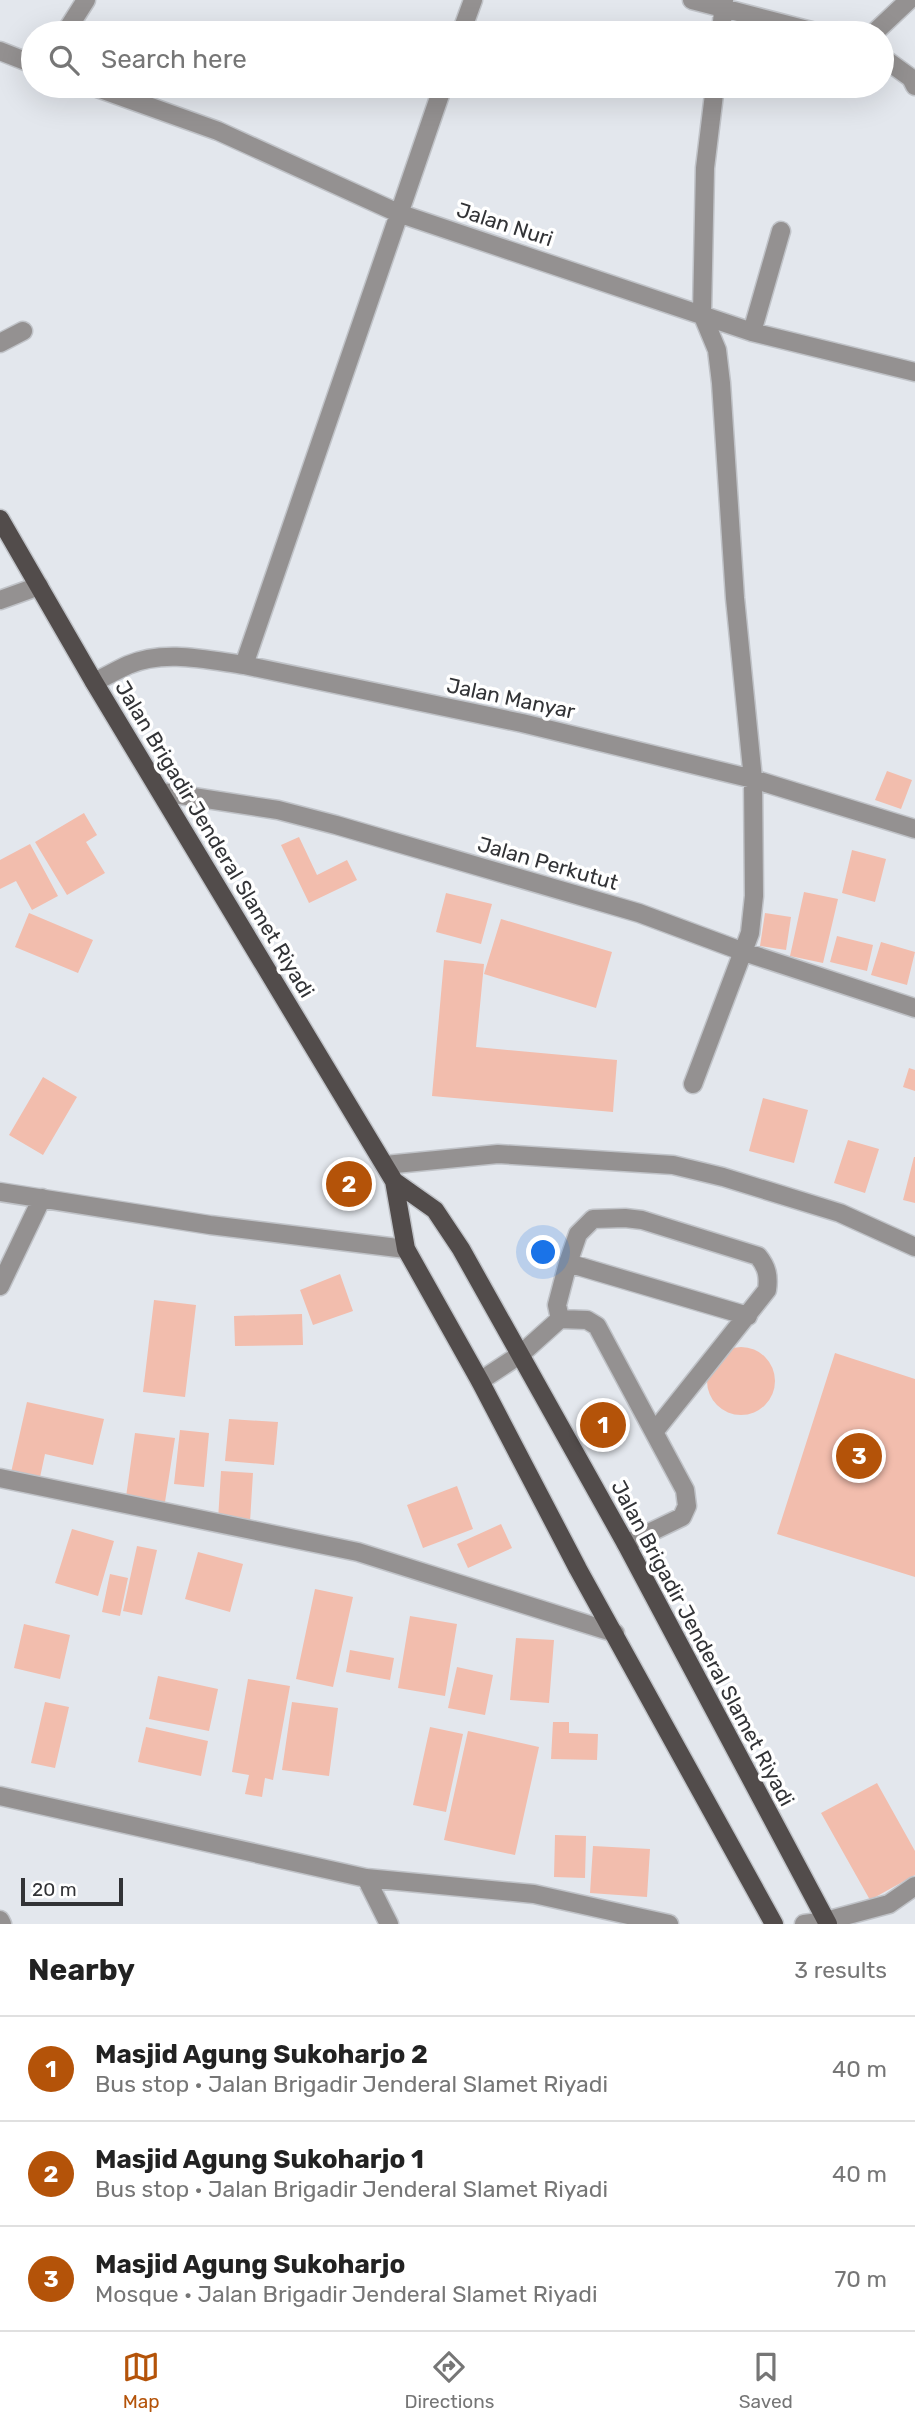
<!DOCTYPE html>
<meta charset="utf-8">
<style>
:root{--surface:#fff;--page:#f2f2f2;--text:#222;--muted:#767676;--line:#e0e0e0;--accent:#b45309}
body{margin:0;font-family:Rubik,sans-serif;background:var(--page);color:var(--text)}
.scale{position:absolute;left:21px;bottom:18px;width:102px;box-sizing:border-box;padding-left:7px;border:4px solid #323336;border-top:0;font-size:19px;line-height:24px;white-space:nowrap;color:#323336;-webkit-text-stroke:5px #fff;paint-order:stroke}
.you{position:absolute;left:544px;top:1253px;width:24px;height:24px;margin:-18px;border:5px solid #fff;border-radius:50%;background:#1a73e8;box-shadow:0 0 0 10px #1a73e833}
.badge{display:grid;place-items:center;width:46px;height:46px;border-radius:50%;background:var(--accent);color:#fff;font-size:23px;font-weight:700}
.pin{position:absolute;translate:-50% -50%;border:4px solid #fff;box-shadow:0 2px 7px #0006}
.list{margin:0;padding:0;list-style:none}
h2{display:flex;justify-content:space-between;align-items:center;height:91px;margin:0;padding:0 28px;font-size:30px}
h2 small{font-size:23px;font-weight:400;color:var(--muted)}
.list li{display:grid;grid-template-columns:46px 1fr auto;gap:21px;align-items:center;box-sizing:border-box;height:105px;padding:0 28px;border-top:2px solid var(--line)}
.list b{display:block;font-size:26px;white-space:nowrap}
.list p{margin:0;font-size:23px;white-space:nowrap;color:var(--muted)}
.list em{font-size:23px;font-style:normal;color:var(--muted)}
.icon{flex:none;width:38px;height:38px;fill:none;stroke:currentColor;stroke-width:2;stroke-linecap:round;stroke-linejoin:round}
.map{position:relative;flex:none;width:915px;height:1924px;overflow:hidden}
.search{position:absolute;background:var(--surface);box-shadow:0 7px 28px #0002;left:21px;right:21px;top:21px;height:77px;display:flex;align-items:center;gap:18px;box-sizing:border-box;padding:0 24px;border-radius:38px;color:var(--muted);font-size:26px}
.sheet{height:406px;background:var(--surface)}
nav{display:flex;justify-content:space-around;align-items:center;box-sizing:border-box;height:98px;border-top:2px solid var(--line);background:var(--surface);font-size:19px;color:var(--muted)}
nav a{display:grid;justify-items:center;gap:4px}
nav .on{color:var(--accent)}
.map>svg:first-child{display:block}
.building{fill:#f2bdad}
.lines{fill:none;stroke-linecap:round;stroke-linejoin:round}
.minor-casing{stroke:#c0c3c8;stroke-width:21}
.major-casing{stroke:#c0c3c8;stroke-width:21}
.minor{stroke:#949191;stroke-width:18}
.major{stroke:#524c4b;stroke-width:18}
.labels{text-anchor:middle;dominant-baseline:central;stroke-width:7;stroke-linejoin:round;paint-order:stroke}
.street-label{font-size:21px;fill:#323336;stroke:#fff}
</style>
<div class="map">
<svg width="915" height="1924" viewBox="0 0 915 1924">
<rect width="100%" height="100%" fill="#e3e7ed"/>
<!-- building -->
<path class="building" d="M887,771l25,9 -11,29 -26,-9z
M84,813l13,22 -11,7 19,31 -38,22 -32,-53z
M299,837l18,38 30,-15 10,20 -48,23 -28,-58z
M30,844l28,52 -26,14 -16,-29 -16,8v-29z
M852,850l34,9 -11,43 -33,-9z
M804,892l34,7 -15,64 -33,-7z
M446,893l46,11 -11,40 -45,-12z
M29,913l64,27 -15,33 -63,-26z
M765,913l26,4 -5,33 -26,-4z
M501,919l111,33 -16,56 -112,-34z
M837,936l36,9 -6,26 -37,-9z
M881,942l34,10 -8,33 -36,-10z
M444,960l40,4 -8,83 141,13 -4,52 -181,-16z
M909,1068l6,2v21l-12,-4z
M43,1077l34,20 -34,58 -34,-20z
M763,1098l45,12 -14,53 -45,-12z
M848,1140l31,9 -14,44 -31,-10z
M914,1157h1v46l-12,-3z
M340,1274l13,37 -40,14 -13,-35z
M154,1300l42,5 -11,92 -42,-5z
M302,1314l1,31 -68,1 -1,-30z
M707 1381a34 34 0 1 1 68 0a34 34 0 1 1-68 0Z
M835,1353l80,26v198l-138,-43z
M27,1402l77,17 -11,46 -48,-11 -6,28 -29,-5z
M229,1419l49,3 -4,43 -49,-4z
M180,1430l29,3 -5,54 -30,-3z
M135,1433l40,5 -10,64 -39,-5z
M221,1471l32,2 -3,49 -32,-2z
M457,1486l16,43 -50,19 -16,-43z
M501,1524l11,24 -44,20 -11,-24z
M72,1529l42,12 -16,55 -43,-13z
M137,1546l20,4 -15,65 -19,-4z
M198,1552l45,12 -13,48 -45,-13z
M110,1574l18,4 -8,38 -18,-4z
M315,1589l38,8 -20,90 -37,-8z
M410,1616l47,8 -12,72 -47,-8z
M24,1624l46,11 -10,44 -46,-11z
M516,1638l38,2 -5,63 -39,-3z
M350,1650l44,8 -4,22 -44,-8z
M457,1667l36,8 -8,40 -37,-7z
M158,1676l60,13 -9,42 -60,-12z
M248,1679l42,7 -17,94 -8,-2 -3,19 -17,-3 4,-19 -17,-3z
M45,1702l24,5 -14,61 -24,-5z
M292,1702l46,6 -9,68 -47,-6z
M553,1722h16v11l29,1 -1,26 -46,-1z
M146,1727l62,14 -7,35 -63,-14z
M430,1727l33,7 -17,78 -33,-7z
M468,1731l71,16 -24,108 -71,-15z
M877,1783l38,68v24l-45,25 -49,-87z
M555,1835l31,1 -1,42 -31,-1z
M593,1846l57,3 -3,48 -57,-4z"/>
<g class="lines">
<defs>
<path id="minor" d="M692,0l127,33
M65,33l21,-33
M461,33l12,-33
M721,33l3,-33
M874,33l35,-33
M0,51l33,13
M882,57l29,21 4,8
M92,86l126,45 180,82 354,119 163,40
M752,332l29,-101
M0,343l23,-12
M0,600l39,-14
M244,665l199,-579
M94,682c11,-5 23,-12 34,-17 36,-16 80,-5 116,0l278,58 231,56 162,50
M161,792l117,18 58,15 303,88 105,39 171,56
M693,1084l57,-151 4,-37 -1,-117 -18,-181 -14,-215 -4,-33 -15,-36 3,-146 10,-82
M385,1165l113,-11 175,11 50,12 117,36 75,34
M0,1192l210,33 196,24
M568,1263l180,53
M0,1286l42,-88
M560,1319l-3,-14 11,-42 10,-29 15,-15 32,-1 17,2 116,36c9,11 11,20 9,34l-113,142
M480,1381l41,-27 39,-35 27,1 10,6 88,164 2,16 -5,11 -56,27
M0,1478l358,74 257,81
M0,1796l366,82 168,16 135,30
M366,1878l23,46
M0,1920l2,4
M804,1924l22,-3 63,-17 26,-18"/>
<path id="major" d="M0,519l94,163 300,499 12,68 74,132 98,188 196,355
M394,1181l41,29 26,39 165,295 202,380"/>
</defs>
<!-- minor casing -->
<use href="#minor" class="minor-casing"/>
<!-- major casing -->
<use href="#major" class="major-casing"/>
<!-- minor -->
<use href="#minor" class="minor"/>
<!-- major -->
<use href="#major" class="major"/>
</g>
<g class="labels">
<!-- street labels -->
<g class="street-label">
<text transform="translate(505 224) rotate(18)">Jalan Nuri</text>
<text transform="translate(511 698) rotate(12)">Jalan Manyar</text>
<text transform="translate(215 839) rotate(59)">Jalan Brigadir Jenderal Slamet Riyadi</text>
<text transform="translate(548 863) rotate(16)">Jalan Perkutut</text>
<text transform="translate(703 1643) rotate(62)">Jalan Brigadir Jenderal Slamet Riyadi</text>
</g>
</g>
</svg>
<div class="scale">20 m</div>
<div class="you"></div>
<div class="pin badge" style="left:603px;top:1425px">1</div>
<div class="pin badge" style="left:349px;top:1184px">2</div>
<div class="pin badge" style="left:859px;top:1456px">3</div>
<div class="search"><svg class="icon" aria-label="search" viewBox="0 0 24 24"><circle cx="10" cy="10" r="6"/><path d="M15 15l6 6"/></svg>Search here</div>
</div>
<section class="sheet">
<h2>Nearby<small>3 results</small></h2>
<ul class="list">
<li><span class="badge">1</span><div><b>Masjid Agung Sukoharjo 2</b><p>Bus stop · Jalan Brigadir Jenderal Slamet Riyadi</p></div><em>40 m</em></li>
<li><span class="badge">2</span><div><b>Masjid Agung Sukoharjo 1</b><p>Bus stop · Jalan Brigadir Jenderal Slamet Riyadi</p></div><em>40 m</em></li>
<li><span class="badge">3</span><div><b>Masjid Agung Sukoharjo</b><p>Mosque · Jalan Brigadir Jenderal Slamet Riyadi</p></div><em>70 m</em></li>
</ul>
</section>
<nav>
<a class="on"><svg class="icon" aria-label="map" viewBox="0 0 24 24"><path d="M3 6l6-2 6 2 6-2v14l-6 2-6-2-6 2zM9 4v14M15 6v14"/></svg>Map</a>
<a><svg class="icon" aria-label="directions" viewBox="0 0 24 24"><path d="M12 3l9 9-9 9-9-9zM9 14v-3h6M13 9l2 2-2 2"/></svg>Directions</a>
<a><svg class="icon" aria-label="saved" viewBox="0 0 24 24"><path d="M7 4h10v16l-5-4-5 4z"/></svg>Saved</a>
</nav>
